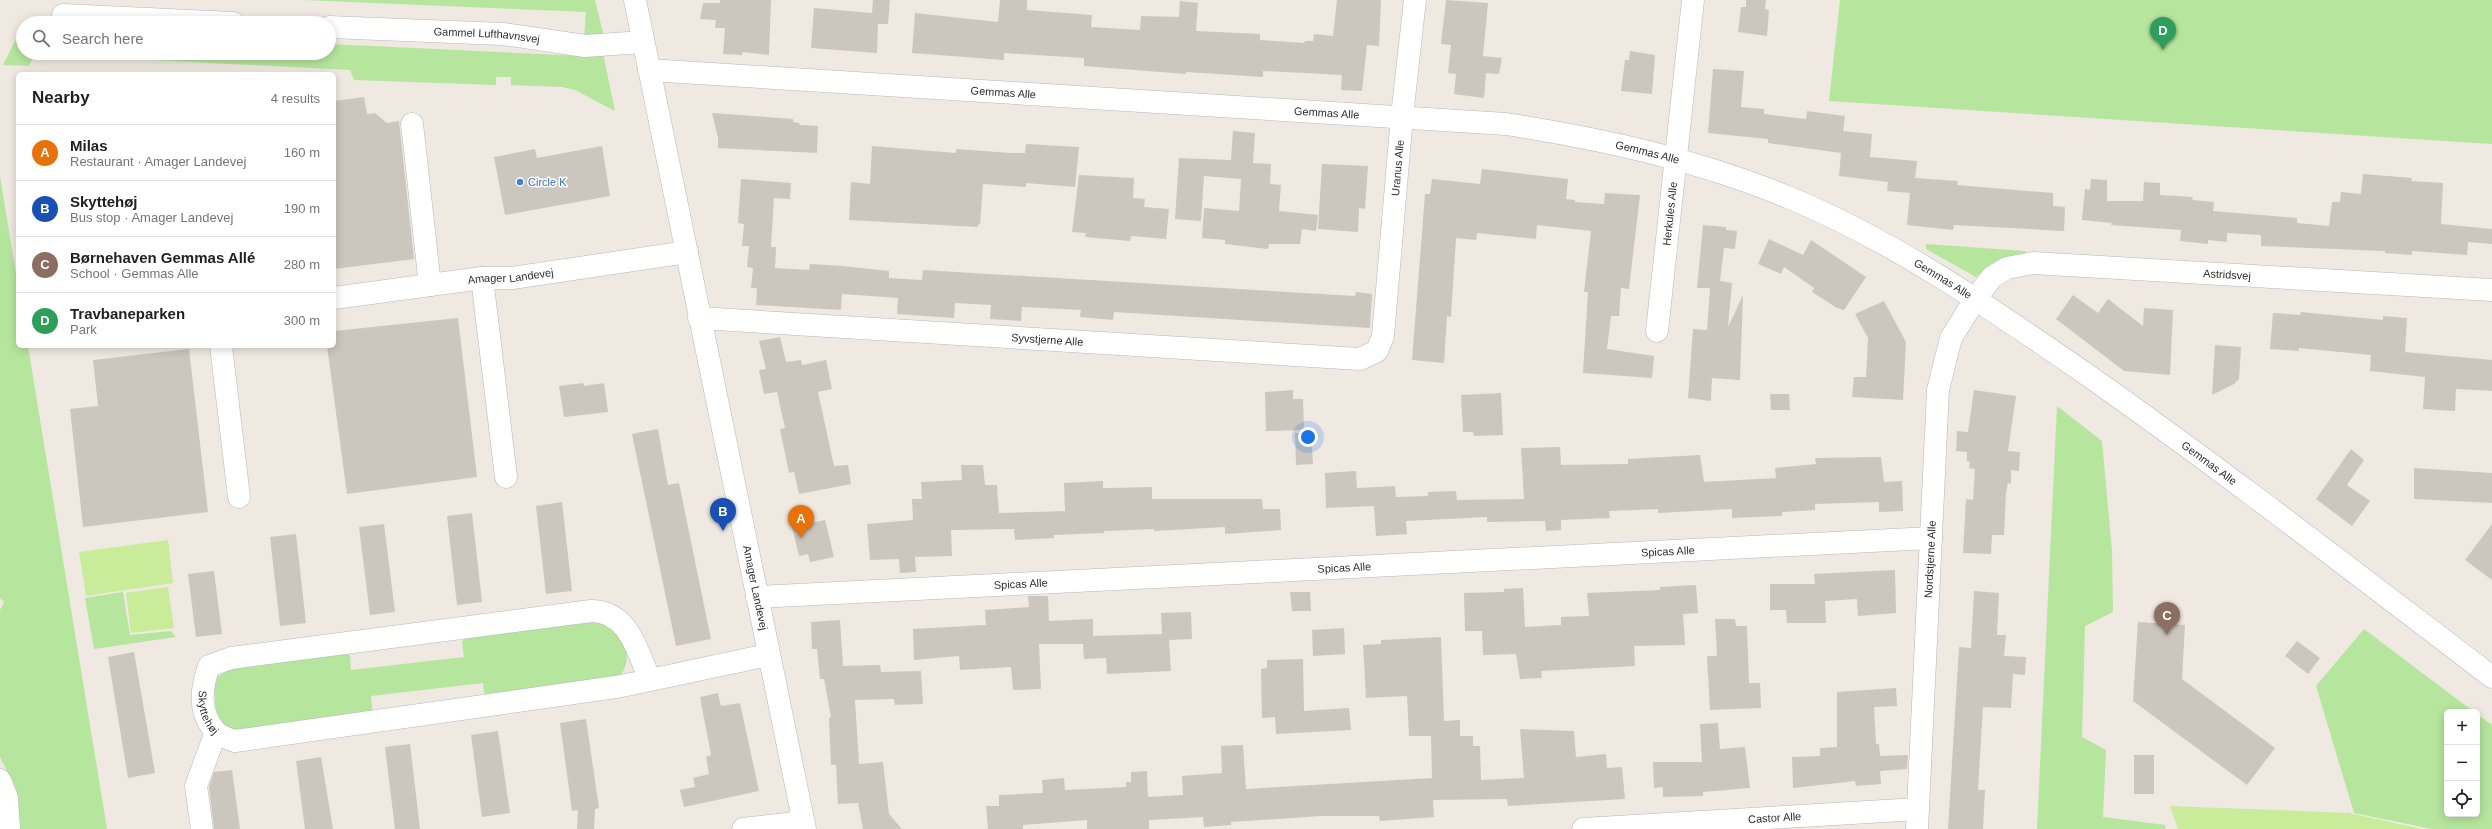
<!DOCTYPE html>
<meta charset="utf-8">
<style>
:root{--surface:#fff;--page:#f6f6f6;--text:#222;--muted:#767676;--line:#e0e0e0;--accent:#1a73e8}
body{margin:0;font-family:Helvetica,sans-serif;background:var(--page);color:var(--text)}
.controls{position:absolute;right:12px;bottom:12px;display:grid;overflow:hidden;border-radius:6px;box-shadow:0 2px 10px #0003}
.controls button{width:36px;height:36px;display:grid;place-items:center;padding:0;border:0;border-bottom:1px solid var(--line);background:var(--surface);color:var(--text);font:20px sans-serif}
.you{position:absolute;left:1308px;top:437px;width:14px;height:14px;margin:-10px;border:3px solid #fff;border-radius:50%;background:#1a73e8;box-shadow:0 0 0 6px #1a73e833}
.badge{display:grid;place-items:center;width:26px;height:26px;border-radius:50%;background:var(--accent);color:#fff;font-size:13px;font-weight:700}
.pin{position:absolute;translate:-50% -33px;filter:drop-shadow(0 1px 2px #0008)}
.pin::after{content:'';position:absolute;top:21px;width:14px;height:12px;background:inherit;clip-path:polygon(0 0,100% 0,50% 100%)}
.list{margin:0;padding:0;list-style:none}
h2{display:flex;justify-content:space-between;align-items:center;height:52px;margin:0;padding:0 16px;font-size:17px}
h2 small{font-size:13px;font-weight:400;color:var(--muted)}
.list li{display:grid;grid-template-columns:26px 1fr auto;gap:12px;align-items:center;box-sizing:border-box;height:56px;padding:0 16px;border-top:1px solid var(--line)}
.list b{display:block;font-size:15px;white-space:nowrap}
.list p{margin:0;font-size:13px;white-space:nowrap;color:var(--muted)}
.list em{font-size:13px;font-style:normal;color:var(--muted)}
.icon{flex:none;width:22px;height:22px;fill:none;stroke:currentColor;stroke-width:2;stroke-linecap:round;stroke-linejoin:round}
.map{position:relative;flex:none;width:2492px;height:829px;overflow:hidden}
.search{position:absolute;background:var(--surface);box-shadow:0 2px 10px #0003;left:16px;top:16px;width:320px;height:44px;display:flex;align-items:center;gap:10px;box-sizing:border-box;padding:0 14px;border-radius:22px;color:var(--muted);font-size:15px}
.panel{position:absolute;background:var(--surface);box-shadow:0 2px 10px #0003;left:16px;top:72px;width:320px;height:276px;border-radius:6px}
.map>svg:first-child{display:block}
.green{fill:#b6e59e}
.pitch{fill:#c9ec9a}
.building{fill:#cbc7bf}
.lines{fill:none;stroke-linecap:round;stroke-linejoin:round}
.minor-casing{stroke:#b4b7c1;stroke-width:23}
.minor{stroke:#fff;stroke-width:22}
.shop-dot{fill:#3f7fe0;stroke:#fff;stroke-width:1.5}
.labels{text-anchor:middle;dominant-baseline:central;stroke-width:3;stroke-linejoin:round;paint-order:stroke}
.street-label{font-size:11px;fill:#2e2e2e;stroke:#fff}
.shop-label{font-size:11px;fill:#366cbe;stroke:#fff;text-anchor:start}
</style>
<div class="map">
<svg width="2492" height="829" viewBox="0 0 2492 829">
<rect width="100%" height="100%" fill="#efe9e1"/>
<!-- green -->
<path class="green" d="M304,0h291l9,37 -20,1 2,-26z
M1840,0h652v144l-663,-43z
M18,30h5v23h306v-9l254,12 20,-3 12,58 -40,-21 -13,-3 -51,-2v-8h-15v8l-142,-5 -4,-10 -315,-16 -6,12 -26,-1 13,-26z
M0,176l18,110v60h10l79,483h-88l-3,-40 -16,-32v-147l4,-8 -4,-4z
M1926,244l99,7 2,2v2c-21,4 -35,8 -51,22l-50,-28z
M2057,406l45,35 10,110 1,61 -28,14 -3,111 24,13 -3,67 62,8 1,4h-129z
M123,592l7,43 41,-4 5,6 -82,12 -9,-51z
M595,621l23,8c7,17 14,29 3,46l-136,25 -2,-17 -112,13 2,21 -141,14 -10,-6 -6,-12 -2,-27 2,-8 16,-11 113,-14 5,2 1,15 113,-13 -2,-15 3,-4z
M2364,629l110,83h-27v102h30v-100l15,11v104h-60l-78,-16 -38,-127z"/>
<!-- pitch -->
<path class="pitch" d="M168,540l5,43 -87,13 -7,-44z
M168,587l6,41 -43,5 -5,-40z
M2170,806l179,7 73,16h-244z"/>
<!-- building -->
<path class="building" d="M720,0h51l-2,55 -26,-3 -1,3 -19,-1 2,-26h-10l1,-8 -16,-1 3,-16h17z
M873,0h17l-2,24h-10l-1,29 -66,-5 3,-40 58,5z
M1000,0h27v10l65,5 -1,12 49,3 1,-14 38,1 1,-16 18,2 -2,28 64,3v6l44,3 1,-2h8l1,-7 19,2 4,-36h44l-2,46 -12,-1 -5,46 -21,-1 1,-15 -79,-4v6l-77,-5v2l-102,-8v-8l-80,-5v7l-92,-7 3,-40 83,9z
M1446,0l42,3 -5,53 19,2 -3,16 -13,-1 -2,25 -30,-4 2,-20 -8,-1 3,-28 -10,-1z
M1746,0h20l-1,9 4,1 -2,26 -29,-4 3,-25h5z
M1630,51l25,4 -3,39 -31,-3 4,-31h4z
M1713,69l31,2 -3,36 23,2v5l42,5 1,-8 38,5 -2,15 29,3 -2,23 47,4 -2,17 43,3 -1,4 96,8v13l12,1 -1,24 -110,-6 -1,5 -46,-5 3,-32 -23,-2 1,-9 -49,-6 2,-23 -73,-10v-4l-60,-6z
M364,97l3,17 8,-1 12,10 12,-2 15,138 -80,10v-168z
M712,113l81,6v3l6,1 1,2 18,1 -1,27 -99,-5v-10z
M1233,131l22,2 -2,30 18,1 -1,20 11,1 -2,26 39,4 -2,16 -14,-2 -2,15h-31l-1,5 -43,-5v-4l-23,-2 2,-30 35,3 2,-32 -37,-3 -3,45 -26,-2 4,-61 52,2z
M1026,144l53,3 -4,40 -49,-4v4l-43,-3 -3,41 -2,-1v3l-129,-7 2,-38 19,2 2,-38 84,7v-4l55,4h14z
M602,146l8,50 -105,19 -11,-58 41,-8 2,9z
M1322,164l46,2 -3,43 -6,-1 -1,24 -40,-3z
M1482,169l86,10 -2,20 9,1v2l29,2 1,-11 35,2 -11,94 -8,-1 -2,28h-8l-4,33 47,7 -2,22 -69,-5 5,-81h-4l7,-61 -54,-6 -1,14 -59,-6 -1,7 -20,-2 -5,79 -4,-1 -3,47 -32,-3 13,-166h5l2,-15 48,5z
M2363,174l49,4 -1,3 32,2 -2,41 51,5v15l-24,-2 -1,13 -55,-4v4l-27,-2v-2l-124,-5v-11l-34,-2v9l-19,-2v4l-28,-3 1,-11 -70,-5 1,-2 -30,-3 3,-31 5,1 1,-11 16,1v21h36l1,-19 16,1v12l33,2 -1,3 22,2 -1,9 84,7v5l32,3 3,-24h8l1,-10 20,2z
M1079,175l55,3 -1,20 12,1 -1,8 25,2 -3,30 -35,-3 -1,5 -45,-4 1,-4 -14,-1z
M741,179l50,4 -1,16 -16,-1 -3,49h5l-1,21 34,2 1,-6 33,2 46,5v7l33,2 1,-10 432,26 1,-4 16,2 -2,34 -256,-16 -1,8 -33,-3 1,-7 -59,-3 -1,14 -31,-2 1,-14 -36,-2 -1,15 -57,-4 1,-16 -56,-4 -1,16 -85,-5 1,-17h-6l2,-20 -6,-1 2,-21h-7l2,-22 -6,-1z
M1703,225l23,2v3l11,1 -2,18 -11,-1 -4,33 12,2 -4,44 15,-32 -3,85 -28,-2 -1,23 -23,-3 5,-69 14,1 3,-42h-13z
M1769,239l34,16 8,-15 55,37 -22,33 -7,-2 -25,-16 2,-4 -30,-21 -3,7 -23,-10z
M2073,295l25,18 10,-14 35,27 1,-18 29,2 -3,65 -46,-4 -68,-52z
M1884,301l22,41 -3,58 -51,-3 2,-20h12l1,-18 1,-21 -13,-24z
M2301,312l82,8v-4l24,2 -2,34 87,8v31l-36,-2 -1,22 -32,-2 2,-32 -55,-6 1,-16 -72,-7v3l-29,-2 3,-36 27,2z
M458,318l19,159 -130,17 -20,-148h7v-15z
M780,337l6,25 15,-2 1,5 24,-5 6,29 -14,3 16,74 14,-1 3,19 -52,10 -5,-22 -5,1 -9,-44 5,-1 -8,-36 -13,2 -5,-24 7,-1 -7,-28z
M2215,345l26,2 -2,32 -5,5 -22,11z
M189,349l19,163 -125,15 -13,-118 28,-3 -5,-46z
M583,383l1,3 20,-3 4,29 -44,5 -5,-31z
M1293,390v9h10l1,31 -38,1 -1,-39z
M1974,390l42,6 -8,55 12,1 -1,19 -8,-1v14l-3,-1 -2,10 -2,42h-12l-1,19 -28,-1 3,-54 7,1 2,-31 -6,-1 1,-6 -3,-1v-9l-11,-1 1,-20 11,1z
M1501,393l2,42 -29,1 -1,-4h-10l-2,-37z
M1770,394h19l1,16h-19z
M658,429l10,56 11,-2 32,156 -35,7 -44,-212z
M1295,433h16l2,31 -17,1z
M1560,447l1,18 67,-1v-5l72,-4 4,27 72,-4 -1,-10 41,-4 -1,-6 66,-1 3,25 18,-1 1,30 -24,1v-10l-64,2v6l-33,2v4l-50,2v-9l-74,4v-4l-49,2 1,7 -49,2v10l-15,1 -1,-10 -58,1v-5l-81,4 1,13 -31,2 -2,-30 -48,2 -1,-35 31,-2 1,17 38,-2 1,11 32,-1v-4l28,-1 1,9 67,-1 -3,-51z
M2351,449l13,11 -17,25 23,16 -18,25 -36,-27z
M961,465h22l2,20h12l2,28 66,-2 -1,-28 39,-2v7h5l44,-1v12h110l1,10h17l1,21 -56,4v-7l-71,4v-2l-50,2v2l-50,2v3l-39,2 -1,-11 -63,1 1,26 -37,1 1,15 -16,1 -1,-14 -29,1 -3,-36 46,-4 -1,-21h10l-1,-17 41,-2z
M2414,468l78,5v30l-78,-4z
M562,502l10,89 -26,3 -10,-88z
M472,513l10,89 -25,3 -10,-89z
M825,520l9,37 -24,5 -2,-8 -9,2 -7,-29z
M384,524l11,88 -25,3 -11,-88z
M2492,524v56l-27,-20z
M296,534l10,89 -26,3 -10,-89z
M1895,570l1,43 -38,3 -1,-17 -32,2 1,22h-39l-1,-13h-16v-26h45l-1,-10z
M214,571l8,63 -26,3 -8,-63z
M1696,585l2,28 -15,1 2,31 -51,1 1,20 -94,5 1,7 -22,1 -4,-25 -33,1 -1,-24h-17l-1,-38 40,-1v-3l19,-1 2,39 36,-2v-8l28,-1 -2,-23 73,-3v-3z
M1974,591l25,2 -2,42h9l-2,21 22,1 -1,18 -12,-1 -2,34 -28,-1 -5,83h7l-2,39h-35l11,-182 12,1z
M1290,592h20l1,19h-19z
M1028,596h20l1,25 44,-2v17l69,-2 -1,-21 30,-1 1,27 -23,1 2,31 -64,3 -1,-16 -22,1 -1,-15h-44l2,45 -28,1 -2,-23 -51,3 -1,-14 -45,4 -1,-31 73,-4 -1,-15 44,-3z
M1715,619h20l1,7h11l2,57h11l1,25 -51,2 -3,-54h10z
M840,620l3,46 37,-1 1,7 40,-1 2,33 -28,1 -1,-6 -39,1 4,64 24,-2 6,52 13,15h-39l-5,-26 -20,1 -2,-39h-5l-2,-47 2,-1 -7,-38h-4l-3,-30h-5l-1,-27z
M2138,622l47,3 -3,54 93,69 -28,37 -114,-84z
M1344,628l1,26 -32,2 -1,-26z
M1441,637l3,84 16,-1v16h13v10h7l1,34 43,-2 -4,-49 54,2 2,26 30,-3 1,14 15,-1 3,32 -117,7 -1,-7 -74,1 1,17 -54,4 -1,-5h-58l-90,6v3l-27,2 -1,-10 -54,3v9h-62v-9l-64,5v4h-35l-2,-23h13v-11l44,-2 -1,-13 22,-2 1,12 61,-3v-5h5v-10l16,-1 1,26 35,-2 -1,-19 40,-3 -1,-27 22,-1 3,44 186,-11 -1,-42h-22l-2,-40 -41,2 -3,-53 18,-1v-4z
M2297,641l23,17 -12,16 -23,-18z
M134,652l21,121 -27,5 -20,-121z
M1303,659l1,52 45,-3 2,22 -75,4 -1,-17 -13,1 -1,-49 6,-1v-8z
M1896,688l1,18 -23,1 2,37h3l1,12 28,-1 -1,14 -27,2 1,13 -25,2 -1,-5 -62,7 -1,-31 28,-1v-8l17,-1v-55z
M718,693l3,13 19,-3 19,88 -75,16 -4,-17 15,-3 -2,-9 16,-4 -3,-17 5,-2 -11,-58z
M586,719l13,89 -4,1 -1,20h-17l1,-19 -6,1 -12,-88z
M1718,723l2,26 25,-2 5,41 -47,4v4l-40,1v-10l-9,1 -1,-26h49l-2,-38z
M498,731l12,82 -28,4 -11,-82z
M410,744l10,85h-25l-10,-82z
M2134,755h20v39h-20z
M321,757l12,72h-28l-9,-68z
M232,770l8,59h-26l-5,-42 5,-15z"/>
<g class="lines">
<defs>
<g id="minor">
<path id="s1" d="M635,0l170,829"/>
<path d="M63,15l170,8"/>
<path id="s2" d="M329,27l174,7 82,12 58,-4"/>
<path id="s3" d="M649,70l857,54c97,15 193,36 284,74 106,44 202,111 296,176 138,97 272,201 406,303"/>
<path d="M412,124l18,161"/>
<path d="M482,278l24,199"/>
<path id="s4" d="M334,298l148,-20h30l175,-26"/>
<path id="s5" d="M699,318l661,41 17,-8 6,-15 19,-220 13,-116"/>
<path id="s6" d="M1657,331l36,-331"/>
<path d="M221,346l18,151"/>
<path id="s7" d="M757,597l1174,-59"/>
<path id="s8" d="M650,680c-13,-29 -21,-69 -59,-69l-360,47 -22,8c-8,23 -11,45 6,65 4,5 14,8 20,10l381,-54c51,-10 102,-22 153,-32"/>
<path d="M0,780l7,18 2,31"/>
<path d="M202,829l-6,-43 20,-54"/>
<path d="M743,829l60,-7"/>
<path id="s9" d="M1583,829l335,-20"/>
<path id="s10" d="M1917,829l21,-439 13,-52 25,-40 16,-21 15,-9 26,-5 459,27"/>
</g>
</defs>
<!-- minor casing -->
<use href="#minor" class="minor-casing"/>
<!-- minor -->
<use href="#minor" class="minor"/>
</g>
<!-- markers -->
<circle class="shop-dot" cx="520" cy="182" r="4"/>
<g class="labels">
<!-- street labels -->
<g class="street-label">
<text stroke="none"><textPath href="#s2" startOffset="158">Gammel Lufthavnsvej</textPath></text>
<text stroke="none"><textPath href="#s3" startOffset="355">Gemmas Alle</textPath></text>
<text stroke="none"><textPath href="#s3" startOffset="679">Gemmas Alle</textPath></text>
<text stroke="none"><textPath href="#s3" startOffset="1003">Gemmas Alle</textPath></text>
<text stroke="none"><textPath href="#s5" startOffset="866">Uranus Alle</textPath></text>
<text stroke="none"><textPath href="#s6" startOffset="118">Herkules Alle</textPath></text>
<text stroke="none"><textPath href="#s10" startOffset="805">Astridsvej</textPath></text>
<text stroke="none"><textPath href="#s4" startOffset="178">Amager Landevej</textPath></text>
<text stroke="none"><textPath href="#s3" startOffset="1326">Gemmas Alle</textPath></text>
<text stroke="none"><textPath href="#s5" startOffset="349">Syvstjerne Alle</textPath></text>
<text stroke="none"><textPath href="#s3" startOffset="1650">Gemmas Alle</textPath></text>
<text stroke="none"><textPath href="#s7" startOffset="912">Spicas Alle</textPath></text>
<text stroke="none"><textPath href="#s10" startOffset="270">Nordstjerne Alle</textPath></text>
<text stroke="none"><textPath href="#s7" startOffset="588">Spicas Alle</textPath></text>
<text stroke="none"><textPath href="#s7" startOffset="264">Spicas Alle</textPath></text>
<text stroke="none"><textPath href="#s1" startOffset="600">Amager Landevej</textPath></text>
<text stroke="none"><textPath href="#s8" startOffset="532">Skyttehøj</textPath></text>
<text stroke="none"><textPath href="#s9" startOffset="192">Castor Alle</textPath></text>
</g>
<!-- shop labels -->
<g class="shop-label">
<text x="528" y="182">Circle K</text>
</g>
</g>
</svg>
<div class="controls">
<button>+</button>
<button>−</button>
<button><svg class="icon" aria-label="locate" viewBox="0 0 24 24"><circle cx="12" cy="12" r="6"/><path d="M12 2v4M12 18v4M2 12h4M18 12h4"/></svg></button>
</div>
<div class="you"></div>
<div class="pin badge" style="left:801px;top:538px;background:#e8710a">A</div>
<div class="pin badge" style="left:723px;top:531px;background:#1a4fb4">B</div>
<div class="pin badge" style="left:2167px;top:635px;background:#8d6e63">C</div>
<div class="pin badge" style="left:2163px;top:50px;background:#2e9e5b">D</div>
<div class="search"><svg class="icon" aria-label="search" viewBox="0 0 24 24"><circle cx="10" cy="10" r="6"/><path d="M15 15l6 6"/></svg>Search here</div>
<section class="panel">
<h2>Nearby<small>4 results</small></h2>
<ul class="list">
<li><span class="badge" style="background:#e8710a">A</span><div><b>Milas</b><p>Restaurant · Amager Landevej</p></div><em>160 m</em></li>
<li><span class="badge" style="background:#1a4fb4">B</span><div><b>Skyttehøj</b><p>Bus stop · Amager Landevej</p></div><em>190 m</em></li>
<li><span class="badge" style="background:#8d6e63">C</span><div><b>Børnehaven Gemmas Allé</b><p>School · Gemmas Alle</p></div><em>280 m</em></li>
<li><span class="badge" style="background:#2e9e5b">D</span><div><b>Travbaneparken</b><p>Park</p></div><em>300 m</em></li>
</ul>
</section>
</div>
